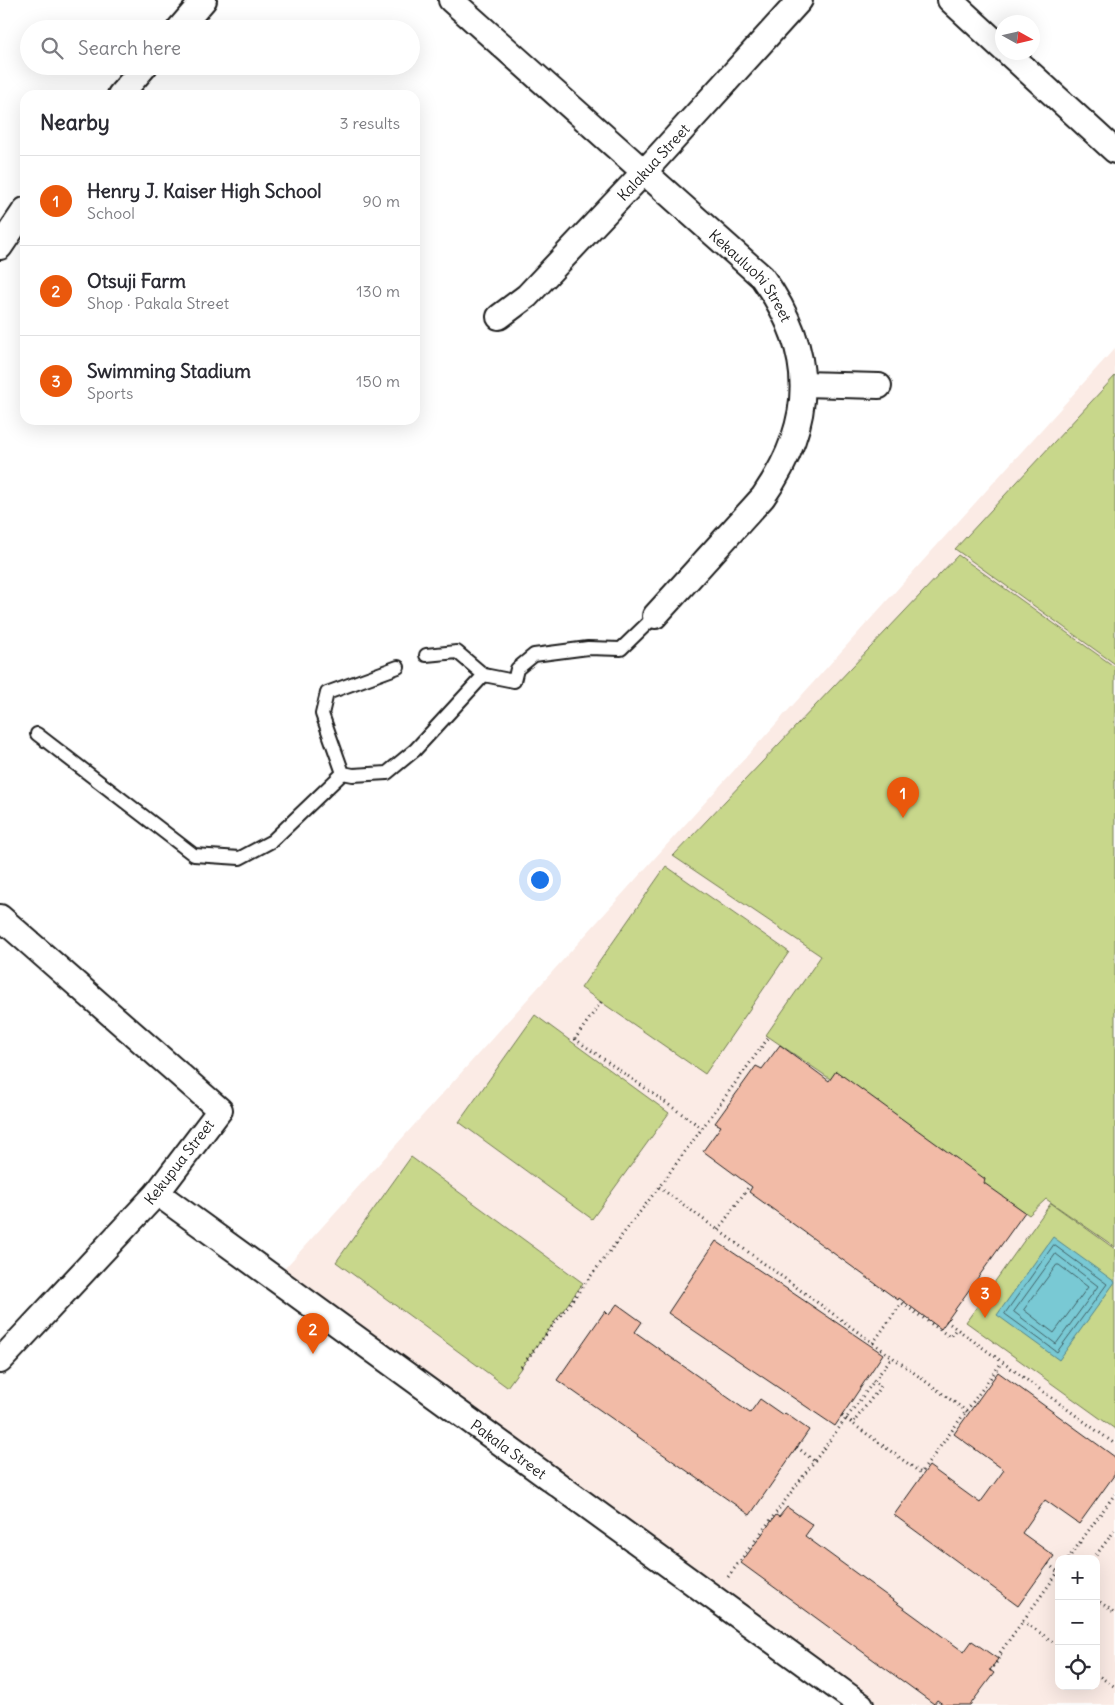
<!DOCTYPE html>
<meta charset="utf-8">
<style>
:root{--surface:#fff;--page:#f2f2f3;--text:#2b2b33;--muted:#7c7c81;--line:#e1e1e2;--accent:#ea580c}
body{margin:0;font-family:Delius,sans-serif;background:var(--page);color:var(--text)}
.controls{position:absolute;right:15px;bottom:15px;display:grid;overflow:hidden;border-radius:10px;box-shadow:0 5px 20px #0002}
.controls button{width:45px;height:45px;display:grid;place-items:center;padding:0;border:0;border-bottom:1px solid var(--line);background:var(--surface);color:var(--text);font:25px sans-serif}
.compass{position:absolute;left:995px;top:15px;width:45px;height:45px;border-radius:50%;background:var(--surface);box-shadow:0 5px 20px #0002;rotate:98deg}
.you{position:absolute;left:539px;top:879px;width:18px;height:18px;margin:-12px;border:4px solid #fff;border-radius:50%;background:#1a73e8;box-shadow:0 0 0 8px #1a73e833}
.badge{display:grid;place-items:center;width:32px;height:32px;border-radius:50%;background:var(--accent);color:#fff;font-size:16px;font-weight:700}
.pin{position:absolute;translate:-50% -41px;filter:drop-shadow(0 1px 2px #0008)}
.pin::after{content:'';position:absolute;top:26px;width:18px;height:15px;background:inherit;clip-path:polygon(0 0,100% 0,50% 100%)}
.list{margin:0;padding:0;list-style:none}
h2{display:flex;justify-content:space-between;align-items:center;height:65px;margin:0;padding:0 20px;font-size:21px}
h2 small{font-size:16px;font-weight:400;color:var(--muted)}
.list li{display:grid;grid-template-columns:32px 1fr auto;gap:15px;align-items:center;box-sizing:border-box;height:90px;padding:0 20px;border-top:1px solid var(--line)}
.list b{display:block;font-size:19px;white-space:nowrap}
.list p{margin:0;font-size:16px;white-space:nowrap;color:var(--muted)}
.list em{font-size:16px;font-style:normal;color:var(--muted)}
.icon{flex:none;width:28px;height:28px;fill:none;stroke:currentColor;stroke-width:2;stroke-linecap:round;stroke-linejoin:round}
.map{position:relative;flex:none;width:1115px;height:1705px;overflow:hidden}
.search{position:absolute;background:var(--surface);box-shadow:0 5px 20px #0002;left:20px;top:20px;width:400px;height:55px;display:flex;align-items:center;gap:12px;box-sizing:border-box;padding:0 18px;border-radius:28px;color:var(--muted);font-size:19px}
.panel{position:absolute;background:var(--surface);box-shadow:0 5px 20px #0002;left:20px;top:90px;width:400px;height:335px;border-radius:15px}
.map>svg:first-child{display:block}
.built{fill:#fbebe5;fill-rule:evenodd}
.green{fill:#c8d78b;stroke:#727a54}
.water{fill:#79c9d4;stroke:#54848a}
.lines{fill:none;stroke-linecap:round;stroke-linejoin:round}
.shore{stroke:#416166;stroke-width:1}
.building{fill:#f2bba7;stroke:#1c1c1c}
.service-casing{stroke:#1c1c1c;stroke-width:16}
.minor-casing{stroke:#1c1c1c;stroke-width:28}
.path{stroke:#1c1c1c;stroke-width:3;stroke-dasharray:1 4;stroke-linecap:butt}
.service{stroke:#fff;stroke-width:12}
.minor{stroke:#fff;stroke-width:24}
.path-bridge{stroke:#1c1c1c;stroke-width:3;stroke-dasharray:1 4;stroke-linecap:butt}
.labels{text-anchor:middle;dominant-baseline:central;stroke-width:4.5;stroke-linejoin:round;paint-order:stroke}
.street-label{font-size:15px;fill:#1c1c1c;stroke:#fff}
</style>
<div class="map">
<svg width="1115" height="1705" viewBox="0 0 1115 1705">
<rect width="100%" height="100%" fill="#fff"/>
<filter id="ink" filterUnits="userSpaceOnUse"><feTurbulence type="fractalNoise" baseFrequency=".02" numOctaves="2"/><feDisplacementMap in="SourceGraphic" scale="10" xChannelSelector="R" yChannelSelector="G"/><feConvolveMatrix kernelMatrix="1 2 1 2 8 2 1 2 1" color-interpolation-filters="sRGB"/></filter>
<g filter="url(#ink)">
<!-- built -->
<path class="built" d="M1115,348v1357h-269l-579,-417zM1059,1559h37v127h-37z"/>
<!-- green -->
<path class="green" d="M1115,376v288l-160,-115z
M958,555l157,112v580l-69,-48 -17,16 -263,-180 55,-79 -148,-100z
M666,866l123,86 -84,122 -124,-86z
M535,1015l134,98 -77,106 -133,-97z
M411,1157l172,126 -76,104 -171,-125z
M1051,1203l64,46v180l-149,-107z"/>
<!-- water -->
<path class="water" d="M1053,1237l62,45 -56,78 -62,-45z"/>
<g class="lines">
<!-- shore -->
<path class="shore" d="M1054,1245l53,39 -50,68 -52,-38z
M1056,1254l42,32 -42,58 -42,-32z
M1057,1265h2l29,22 -34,46 -30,-23z"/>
</g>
<!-- building -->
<path class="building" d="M780,1045l49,36 7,-10 149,108 -1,4 41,29 -84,117 -42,-31 -1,2 -149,-108 3,-5 -49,-36 18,-25 -6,-3 41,-57 6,3z
M716,1241l167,113 -48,72 -167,-113z
M617,1304l25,18 -7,10 115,81 10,-14 23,16 2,-2 24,17 -59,85 -193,-135 48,-69 4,4z
M998,1372l117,85v17l-36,50 -34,-24 -23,33 32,23 -36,50 -124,-91 35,-49 51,37 24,-33 -50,-36z
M787,1507l26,18 -8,11 159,116 8,-11 26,18 -8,11 4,3 -24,32h-26l-7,-5 -3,4 -193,-141 35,-48 3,2z"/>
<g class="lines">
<defs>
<path id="service" d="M398,667l-71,26 -5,21 21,59 10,2 34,-2 28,-23 69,-75 -27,-23 -31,3
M484,675l30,6 3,-12 17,-14 54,-7 33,1 34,-33
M37,734l157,121 46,3 32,-17 71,-68"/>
<g id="minor">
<path id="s1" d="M451,0l311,277c54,75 54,144 1,220l-108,119"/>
<path d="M950,0l52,48"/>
<path d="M179,29l25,-29"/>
<path d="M1007,52l108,99"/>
<path d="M120,95l25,-29"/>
<path d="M0,247l25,-37"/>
<path id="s2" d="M499,317l28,-21 118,-125 155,-171"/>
<path d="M803,384l76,2"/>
<path d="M0,917l220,193 -63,83 -157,168"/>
<path id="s3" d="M157,1193l704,512"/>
</g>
</defs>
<!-- service casing -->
<use href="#service" class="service-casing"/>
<!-- minor casing -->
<use href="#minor" class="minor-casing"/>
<!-- path -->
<path class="path" d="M601,1002l-26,37 127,89
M659,1187l310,226
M718,1230l32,-45
M946,1321l169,123
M873,1343l29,-40 48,34 7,-9
M521,1367l138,-180 110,-150
M842,1416l79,57 81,-111
M856,1419l25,-33 -8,-5
M797,1447l17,14
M1068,1559l47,-65
M1093,1559l22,-29
M1048,1564l10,8
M728,1577l164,-220
M1096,1599l19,14
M1023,1621l36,25
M990,1671l12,-16 -3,-1 60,-83
M1096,1674l19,13"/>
<!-- service -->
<use href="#service" class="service"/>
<!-- minor -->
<use href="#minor" class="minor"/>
<!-- path-bridge -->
<path class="path-bridge" d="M842,1416l11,7 3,-4"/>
</g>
</g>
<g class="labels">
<!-- street labels -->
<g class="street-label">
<text stroke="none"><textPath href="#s2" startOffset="219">Kalakua Street</textPath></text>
<text stroke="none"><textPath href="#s1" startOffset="408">Kekauluohi Street</textPath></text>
<text transform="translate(179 1162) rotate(-52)">Kekupua Street</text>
<text stroke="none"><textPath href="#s3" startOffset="435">Pakala Street</textPath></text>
</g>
</g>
</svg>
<div class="controls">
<button>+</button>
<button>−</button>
<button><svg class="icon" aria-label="locate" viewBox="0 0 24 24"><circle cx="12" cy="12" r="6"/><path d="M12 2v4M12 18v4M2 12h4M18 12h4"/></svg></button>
</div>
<svg class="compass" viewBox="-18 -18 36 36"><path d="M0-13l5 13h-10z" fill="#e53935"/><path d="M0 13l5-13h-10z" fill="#7c7c81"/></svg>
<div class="you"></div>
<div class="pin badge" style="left:903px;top:818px">1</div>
<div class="pin badge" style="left:313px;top:1354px">2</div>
<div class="pin badge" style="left:985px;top:1318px">3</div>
<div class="search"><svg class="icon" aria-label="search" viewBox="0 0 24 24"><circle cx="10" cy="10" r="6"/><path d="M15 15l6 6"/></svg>Search here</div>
<section class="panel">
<h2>Nearby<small>3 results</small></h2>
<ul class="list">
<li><span class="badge">1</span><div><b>Henry J. Kaiser High School</b><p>School</p></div><em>90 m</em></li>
<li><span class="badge">2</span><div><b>Otsuji Farm</b><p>Shop · Pakala Street</p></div><em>130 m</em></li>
<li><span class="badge">3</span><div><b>Swimming Stadium</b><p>Sports</p></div><em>150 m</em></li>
</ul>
</section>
</div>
